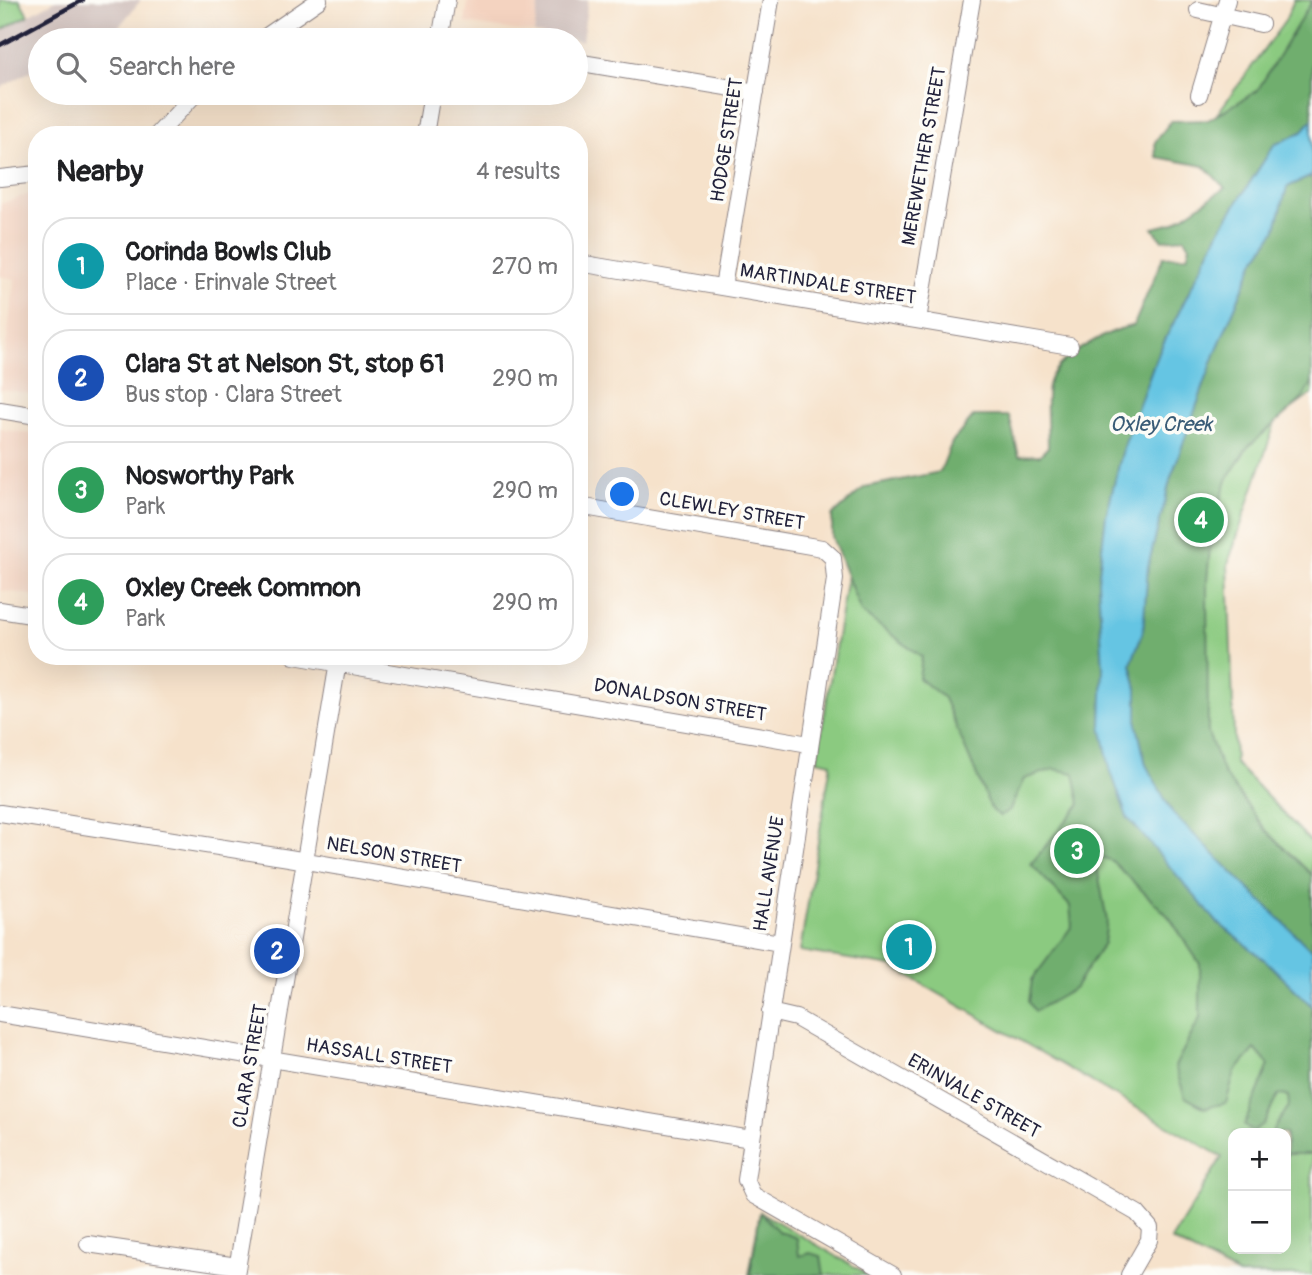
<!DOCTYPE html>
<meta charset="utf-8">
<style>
:root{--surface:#fff;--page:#f2f2f2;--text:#202124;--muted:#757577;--line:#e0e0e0;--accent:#b45309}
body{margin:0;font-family:Pangolin,sans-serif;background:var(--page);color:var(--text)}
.controls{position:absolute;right:21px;bottom:21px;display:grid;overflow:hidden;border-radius:14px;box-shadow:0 7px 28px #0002}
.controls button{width:63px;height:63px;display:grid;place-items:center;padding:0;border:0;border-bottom:2px solid var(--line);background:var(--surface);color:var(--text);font:35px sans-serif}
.you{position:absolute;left:623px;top:495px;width:24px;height:24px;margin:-18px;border:5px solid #fff;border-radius:50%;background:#1a73e8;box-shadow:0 0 0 10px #1a73e833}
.badge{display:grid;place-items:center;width:46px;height:46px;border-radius:50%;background:var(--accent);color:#fff;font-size:23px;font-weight:700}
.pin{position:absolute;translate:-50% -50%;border:4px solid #fff;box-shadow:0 2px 7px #0006}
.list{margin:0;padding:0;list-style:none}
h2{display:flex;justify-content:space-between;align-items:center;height:91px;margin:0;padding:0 28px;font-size:30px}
h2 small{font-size:23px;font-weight:400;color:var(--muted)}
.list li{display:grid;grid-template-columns:46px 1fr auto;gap:21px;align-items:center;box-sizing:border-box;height:98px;margin:0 14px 14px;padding:0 14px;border:2px solid var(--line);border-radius:28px}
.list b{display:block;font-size:26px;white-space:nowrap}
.list p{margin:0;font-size:23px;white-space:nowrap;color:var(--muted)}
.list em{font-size:23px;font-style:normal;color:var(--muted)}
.icon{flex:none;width:38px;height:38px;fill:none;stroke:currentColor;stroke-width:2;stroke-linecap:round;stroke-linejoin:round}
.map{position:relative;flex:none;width:1312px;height:1275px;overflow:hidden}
.search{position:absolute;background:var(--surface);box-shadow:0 7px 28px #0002;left:28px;top:28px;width:560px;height:77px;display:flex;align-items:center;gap:18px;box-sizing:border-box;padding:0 24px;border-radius:38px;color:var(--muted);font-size:26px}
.panel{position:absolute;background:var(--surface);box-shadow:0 7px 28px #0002;left:28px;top:126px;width:560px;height:539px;border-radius:28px}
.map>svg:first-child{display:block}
.built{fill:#f4d3c0}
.industrial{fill:#d0c0bc}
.green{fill:#8bca80;stroke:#56765e;stroke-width:2;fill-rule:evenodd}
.forest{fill:#70ae6e;stroke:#496854;stroke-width:2}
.water{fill:#65c5e3;stroke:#44748f;stroke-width:2}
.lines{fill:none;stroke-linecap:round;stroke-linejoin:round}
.minor-casing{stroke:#8c8283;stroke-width:18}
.minor{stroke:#fff;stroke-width:16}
.rail{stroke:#22223b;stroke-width:4.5}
.labels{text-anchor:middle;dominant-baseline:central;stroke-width:7;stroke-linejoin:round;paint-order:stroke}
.street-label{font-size:19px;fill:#22223b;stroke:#fdfcf7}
.water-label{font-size:21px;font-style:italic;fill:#395b76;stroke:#fdfcf7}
</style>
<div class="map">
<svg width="1312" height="1275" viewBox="0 0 1312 1275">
<rect width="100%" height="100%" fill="#fdfcf7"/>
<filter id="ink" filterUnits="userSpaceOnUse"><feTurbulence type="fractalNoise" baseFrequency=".0143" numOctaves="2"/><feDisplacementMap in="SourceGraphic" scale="14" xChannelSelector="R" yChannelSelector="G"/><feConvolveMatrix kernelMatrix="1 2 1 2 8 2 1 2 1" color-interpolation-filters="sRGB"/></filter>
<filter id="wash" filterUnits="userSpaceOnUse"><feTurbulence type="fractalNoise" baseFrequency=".00686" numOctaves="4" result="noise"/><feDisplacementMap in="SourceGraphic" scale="28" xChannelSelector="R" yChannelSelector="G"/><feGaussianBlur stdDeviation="1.57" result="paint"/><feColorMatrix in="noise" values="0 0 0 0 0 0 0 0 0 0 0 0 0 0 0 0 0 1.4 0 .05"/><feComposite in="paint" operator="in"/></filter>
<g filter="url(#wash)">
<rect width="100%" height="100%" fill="#f6e2cb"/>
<!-- built -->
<path class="built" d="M468,0h71l-5,33 -69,-10z
M33,193h4v202l-37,-6 15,-110 -15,-3v-72z
M0,429l37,6v161l-37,-6z"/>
<!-- industrial -->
<path class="industrial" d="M56,0h85l-29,35 -6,-6 -19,11h-47v26l-40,22v-57z
M539,0h49l-6,41 -48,-8z"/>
<!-- green -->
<path class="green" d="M0,0h20l8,15 -28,16z
M1294,0h18v120l-95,-6 68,-93z
M1312,176v218l-36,26 -48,144 7,199 77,80v108l-169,-320z
M853,539l258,230 201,237v269h-73l-68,-35 51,-83 -331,-191 -91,-15 31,-188 -14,-3zM1233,1133h53v116h-53z
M760,1212l109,63h-120z"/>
<!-- forest -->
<path class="forest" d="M1312,1v119l-10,12 -28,13 -53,83 -65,130 -33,91 -17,67 -8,65 5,87 -2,58 116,196 49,39 46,45v148h-26v-21h-15l18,-27 -1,-10 -10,-1 -15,30 -10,6 -9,-6 25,-60 -14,-16 -20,23 -9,31 -21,5 -20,-11 -10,-31 25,-48v-54l-31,-47 -57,-56 -10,-4 -5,10 10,54 -3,22 -30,46 -39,22 -6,-9 3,-22 40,-54 -2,-20 -39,-42 49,-60 -6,-31 -20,-4 -30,10 -15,32 -9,5 -9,-7 -47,-111 -25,-20 3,-21 -61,-45 -29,-75v-21l33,-29 75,-15 12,-30 22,-26h35l10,40 21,-1 8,-8c0,-20 -3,-42 0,-61 5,-29 60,-55 86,-61l29,-68 24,-1 3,-10 -5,-8 -23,2 -9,-12 20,-5 52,-35 -21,-22 -48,-9 -1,-15 16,-21 37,-1 49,-29z
M1312,176v207l-11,17 -54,48 -19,30 -16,46 -5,57 1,152 16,41 42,56 46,45v76l-139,-137 -27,-49 -9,-39v-37l-6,-25 12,-33 5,-65 23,-89 46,-128 38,-89 20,-29 12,-44z
M760,1212l18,19 19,7 2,18 11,-3 11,3 3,19h-74z"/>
<!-- water -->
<path class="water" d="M1312,120v56l-25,11 -12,44 -20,29 -38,89 -46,128 -23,89 -5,65 -12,33 6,25v37l9,39 27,49 139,137v55l-46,-45 -49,-39 -90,-105 -17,-48 -9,-43 2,-58 -5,-87 8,-65 17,-67 33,-91 65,-130 53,-83 28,-13z"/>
</g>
<g filter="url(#ink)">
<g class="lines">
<defs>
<path id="minor" d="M1198,10l63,14
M261,40l58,-40
M440,40l7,-40
M576,62l180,30
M1199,95l28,-95
M157,135l39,-42
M425,135l7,-42
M0,178l37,-4
M579,263l491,83
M723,287l48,-287
M918,320l54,-320
M0,410l37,6
M579,506l243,42 11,10 2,21 -89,601 7,15 140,80
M0,610l37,6
M294,656l515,88
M0,813l289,45 491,85
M770,1012l26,6 341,195 13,15 -1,12 -20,35
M0,1014l751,125
M88,1244l149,22
M236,1275l103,-619"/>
</defs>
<!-- minor casing -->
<use href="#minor" class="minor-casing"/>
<!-- minor -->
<use href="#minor" class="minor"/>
<!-- rail -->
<path class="rail" d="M0,45l83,-45"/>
</g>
</g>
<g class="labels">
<!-- street labels -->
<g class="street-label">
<text transform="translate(727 140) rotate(-81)">HODGE STREET</text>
<text transform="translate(924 156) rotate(-80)">MEREWETHER STREET</text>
<text transform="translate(828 284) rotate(9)">MARTINDALE STREET</text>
<text transform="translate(732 511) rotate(10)">CLEWLEY STREET</text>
<text transform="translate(680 700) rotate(10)">DONALDSON STREET</text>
<text transform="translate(394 855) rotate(10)">NELSON STREET</text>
<text transform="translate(769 874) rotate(-81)">HALL AVENUE</text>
<text transform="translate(379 1056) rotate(9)">HASSALL STREET</text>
<text transform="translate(250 1066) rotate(-80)">CLARA STREET</text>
<text transform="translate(974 1096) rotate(30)">ERINVALE STREET</text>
</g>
<!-- water labels -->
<g class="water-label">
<text x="1161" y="424">Oxley Creek</text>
</g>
</g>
</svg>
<div class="controls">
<button>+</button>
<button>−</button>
</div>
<div class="you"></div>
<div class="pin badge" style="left:909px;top:947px;background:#0f9aa8">1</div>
<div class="pin badge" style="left:277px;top:951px;background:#1a4fb4">2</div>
<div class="pin badge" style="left:1077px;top:851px;background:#2e9e5b">3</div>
<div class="pin badge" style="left:1201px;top:520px;background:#2e9e5b">4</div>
<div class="search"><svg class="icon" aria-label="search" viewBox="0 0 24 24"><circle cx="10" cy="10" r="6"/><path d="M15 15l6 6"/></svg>Search here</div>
<section class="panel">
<h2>Nearby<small>4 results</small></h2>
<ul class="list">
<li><span class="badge" style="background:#0f9aa8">1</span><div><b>Corinda Bowls Club</b><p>Place · Erinvale Street</p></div><em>270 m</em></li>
<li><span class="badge" style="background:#1a4fb4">2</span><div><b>Clara St at Nelson St, stop 61</b><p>Bus stop · Clara Street</p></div><em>290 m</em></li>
<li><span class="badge" style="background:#2e9e5b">3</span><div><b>Nosworthy Park</b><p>Park</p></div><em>290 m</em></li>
<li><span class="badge" style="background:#2e9e5b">4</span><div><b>Oxley Creek Common</b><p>Park</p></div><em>290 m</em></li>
</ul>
</section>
</div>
